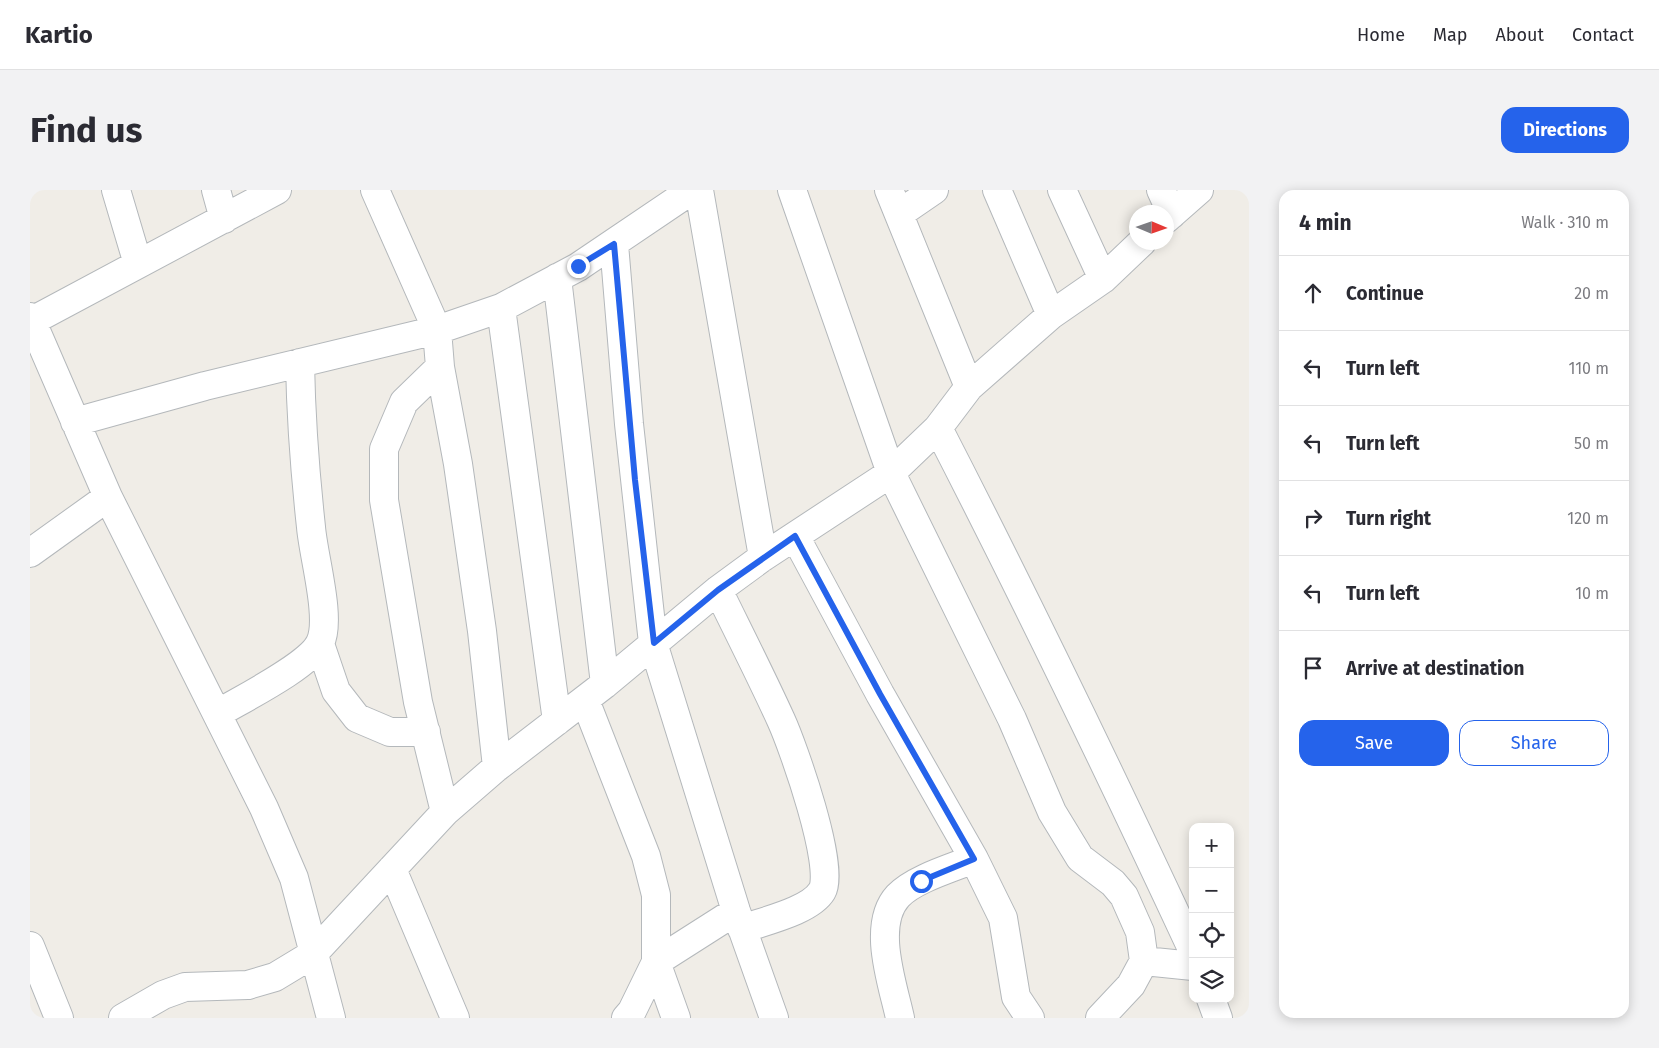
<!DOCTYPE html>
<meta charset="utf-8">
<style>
:root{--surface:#fff;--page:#f2f2f3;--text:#2b2b33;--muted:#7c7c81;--line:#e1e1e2;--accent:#2563eb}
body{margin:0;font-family:"Fira Sans",sans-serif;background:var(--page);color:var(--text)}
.controls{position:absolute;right:15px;bottom:15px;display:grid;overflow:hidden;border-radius:10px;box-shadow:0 2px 12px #0003}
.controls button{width:45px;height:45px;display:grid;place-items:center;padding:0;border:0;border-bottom:1px solid var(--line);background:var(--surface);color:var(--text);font:25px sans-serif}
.compass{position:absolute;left:1099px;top:15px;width:45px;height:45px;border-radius:50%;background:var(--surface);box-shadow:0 2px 12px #0003;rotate:92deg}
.stop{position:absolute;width:15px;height:15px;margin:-11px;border:4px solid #2563eb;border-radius:50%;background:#fff}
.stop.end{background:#2563eb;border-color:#fff;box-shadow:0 1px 5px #0008}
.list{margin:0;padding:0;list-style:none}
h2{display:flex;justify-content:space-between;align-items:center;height:65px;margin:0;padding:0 20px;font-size:21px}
h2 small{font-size:16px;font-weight:400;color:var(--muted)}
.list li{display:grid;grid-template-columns:32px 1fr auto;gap:15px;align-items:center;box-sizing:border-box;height:75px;padding:0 20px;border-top:1px solid var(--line)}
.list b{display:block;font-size:19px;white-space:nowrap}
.list em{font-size:16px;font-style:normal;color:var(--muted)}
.actions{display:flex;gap:10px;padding:15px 20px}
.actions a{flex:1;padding:11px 0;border:1px solid var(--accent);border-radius:15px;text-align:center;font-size:18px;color:var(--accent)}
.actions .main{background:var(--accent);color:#fff}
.icon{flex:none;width:28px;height:28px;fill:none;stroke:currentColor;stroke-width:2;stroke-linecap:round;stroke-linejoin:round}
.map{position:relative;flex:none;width:1219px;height:828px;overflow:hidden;border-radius:15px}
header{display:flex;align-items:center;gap:30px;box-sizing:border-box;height:70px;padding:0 25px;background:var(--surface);border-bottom:1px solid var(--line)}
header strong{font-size:24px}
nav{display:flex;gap:28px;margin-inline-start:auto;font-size:18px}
.intro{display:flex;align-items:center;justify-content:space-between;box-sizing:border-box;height:120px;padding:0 30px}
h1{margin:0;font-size:35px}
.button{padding:12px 22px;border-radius:15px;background:var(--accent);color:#fff;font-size:18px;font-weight:700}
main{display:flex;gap:30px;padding:0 30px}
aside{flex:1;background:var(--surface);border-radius:15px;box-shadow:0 2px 12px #0003}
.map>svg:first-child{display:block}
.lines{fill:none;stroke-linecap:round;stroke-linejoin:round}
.minor-casing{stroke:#b4b8bb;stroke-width:30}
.minor{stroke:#fff;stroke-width:28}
.route{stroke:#2563eb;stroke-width:6}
</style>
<header>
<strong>Kartio</strong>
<nav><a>Home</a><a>Map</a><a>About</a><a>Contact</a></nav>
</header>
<div class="intro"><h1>Find us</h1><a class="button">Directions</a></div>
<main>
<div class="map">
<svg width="1219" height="828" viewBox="0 0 1219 828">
<rect width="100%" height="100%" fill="#f0ede7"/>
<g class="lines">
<defs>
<path id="minor" d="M86,0l22,74
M186,0l8,29
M345,0l62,140 3,37 18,97 24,167 15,136
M669,0l64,367
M762,0l99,283 121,246 40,93 28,46 33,25 11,13 16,36 4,29 49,5
M859,0l80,197
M967,0l54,125
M1032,0l41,89
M1131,0l11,24
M869,24l35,-24
M1136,29l33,-29
M584,54l15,180 24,219 83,268 38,107
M527,88l48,406
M471,118l56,413
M0,127l78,180 156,311 30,70 37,140
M0,132l247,-132
M410,177l-36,35 -20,47v51l34,202 27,110
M45,232l130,-36 232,-56 64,-22 77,-41 114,-77
M908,238c89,173 173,347 255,523
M765,346l85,158 94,165 29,59 13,79 14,21
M0,363l78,-56
M688,400c21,43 43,86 63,130 12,26 55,148 41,171 -12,20 -58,30 -80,38
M290,454l16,47 21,27 33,14h36
M555,510l61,156 10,39v67l20,56
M187,524c23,-14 92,-48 103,-71 12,-24 -7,-88 -9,-116 -6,-55 -10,-109 -11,-164
M362,679l63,149
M0,756l29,72
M1181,809l7,19
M93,828l40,-23 22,-8 63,-2 27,-8 38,-23 132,-142 52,-45 108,-83 113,-94 45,-33 128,-84 47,-45 31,-41 82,-72 52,-36 39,-37
M596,828l6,-7 24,-49 80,-51
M870,828c-7,-33 -29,-93 -2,-122 16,-17 54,-28 76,-37
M1070,828l31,-33 13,-24"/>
</defs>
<!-- minor casing -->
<use href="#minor" class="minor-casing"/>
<!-- minor -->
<use href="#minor" class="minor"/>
</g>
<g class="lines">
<!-- route -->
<path class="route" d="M548,76l36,-22 21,236 19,163 64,-53 77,-54 85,158 94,165 -53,22"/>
</g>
</svg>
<div class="controls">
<button>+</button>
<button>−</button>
<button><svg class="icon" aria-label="locate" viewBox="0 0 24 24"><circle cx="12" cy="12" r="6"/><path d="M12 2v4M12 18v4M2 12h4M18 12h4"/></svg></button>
<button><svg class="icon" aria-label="layers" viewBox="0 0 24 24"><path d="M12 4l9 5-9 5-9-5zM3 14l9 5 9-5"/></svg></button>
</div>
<svg class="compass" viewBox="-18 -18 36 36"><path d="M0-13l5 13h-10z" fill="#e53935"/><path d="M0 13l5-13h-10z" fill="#7c7c81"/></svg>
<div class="stop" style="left:891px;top:691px"></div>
<div class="stop end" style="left:548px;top:76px"></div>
</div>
<aside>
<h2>4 min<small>Walk · 310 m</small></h2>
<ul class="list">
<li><svg class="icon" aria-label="ahead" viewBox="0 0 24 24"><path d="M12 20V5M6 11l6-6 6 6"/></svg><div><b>Continue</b></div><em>20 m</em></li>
<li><svg class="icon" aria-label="left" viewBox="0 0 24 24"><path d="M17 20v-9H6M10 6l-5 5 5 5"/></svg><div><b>Turn left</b></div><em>110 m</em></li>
<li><svg class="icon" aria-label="left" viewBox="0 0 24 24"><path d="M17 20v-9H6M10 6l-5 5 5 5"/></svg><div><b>Turn left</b></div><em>50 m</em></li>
<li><svg class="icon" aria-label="right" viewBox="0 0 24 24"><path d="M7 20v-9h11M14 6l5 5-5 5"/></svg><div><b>Turn right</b></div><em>120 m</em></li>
<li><svg class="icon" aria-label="left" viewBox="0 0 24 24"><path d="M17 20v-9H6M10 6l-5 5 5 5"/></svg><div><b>Turn left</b></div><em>10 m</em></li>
<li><svg class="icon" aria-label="arrive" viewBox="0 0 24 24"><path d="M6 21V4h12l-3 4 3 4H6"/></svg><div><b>Arrive at destination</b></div></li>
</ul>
<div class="actions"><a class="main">Save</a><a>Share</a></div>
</aside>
</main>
